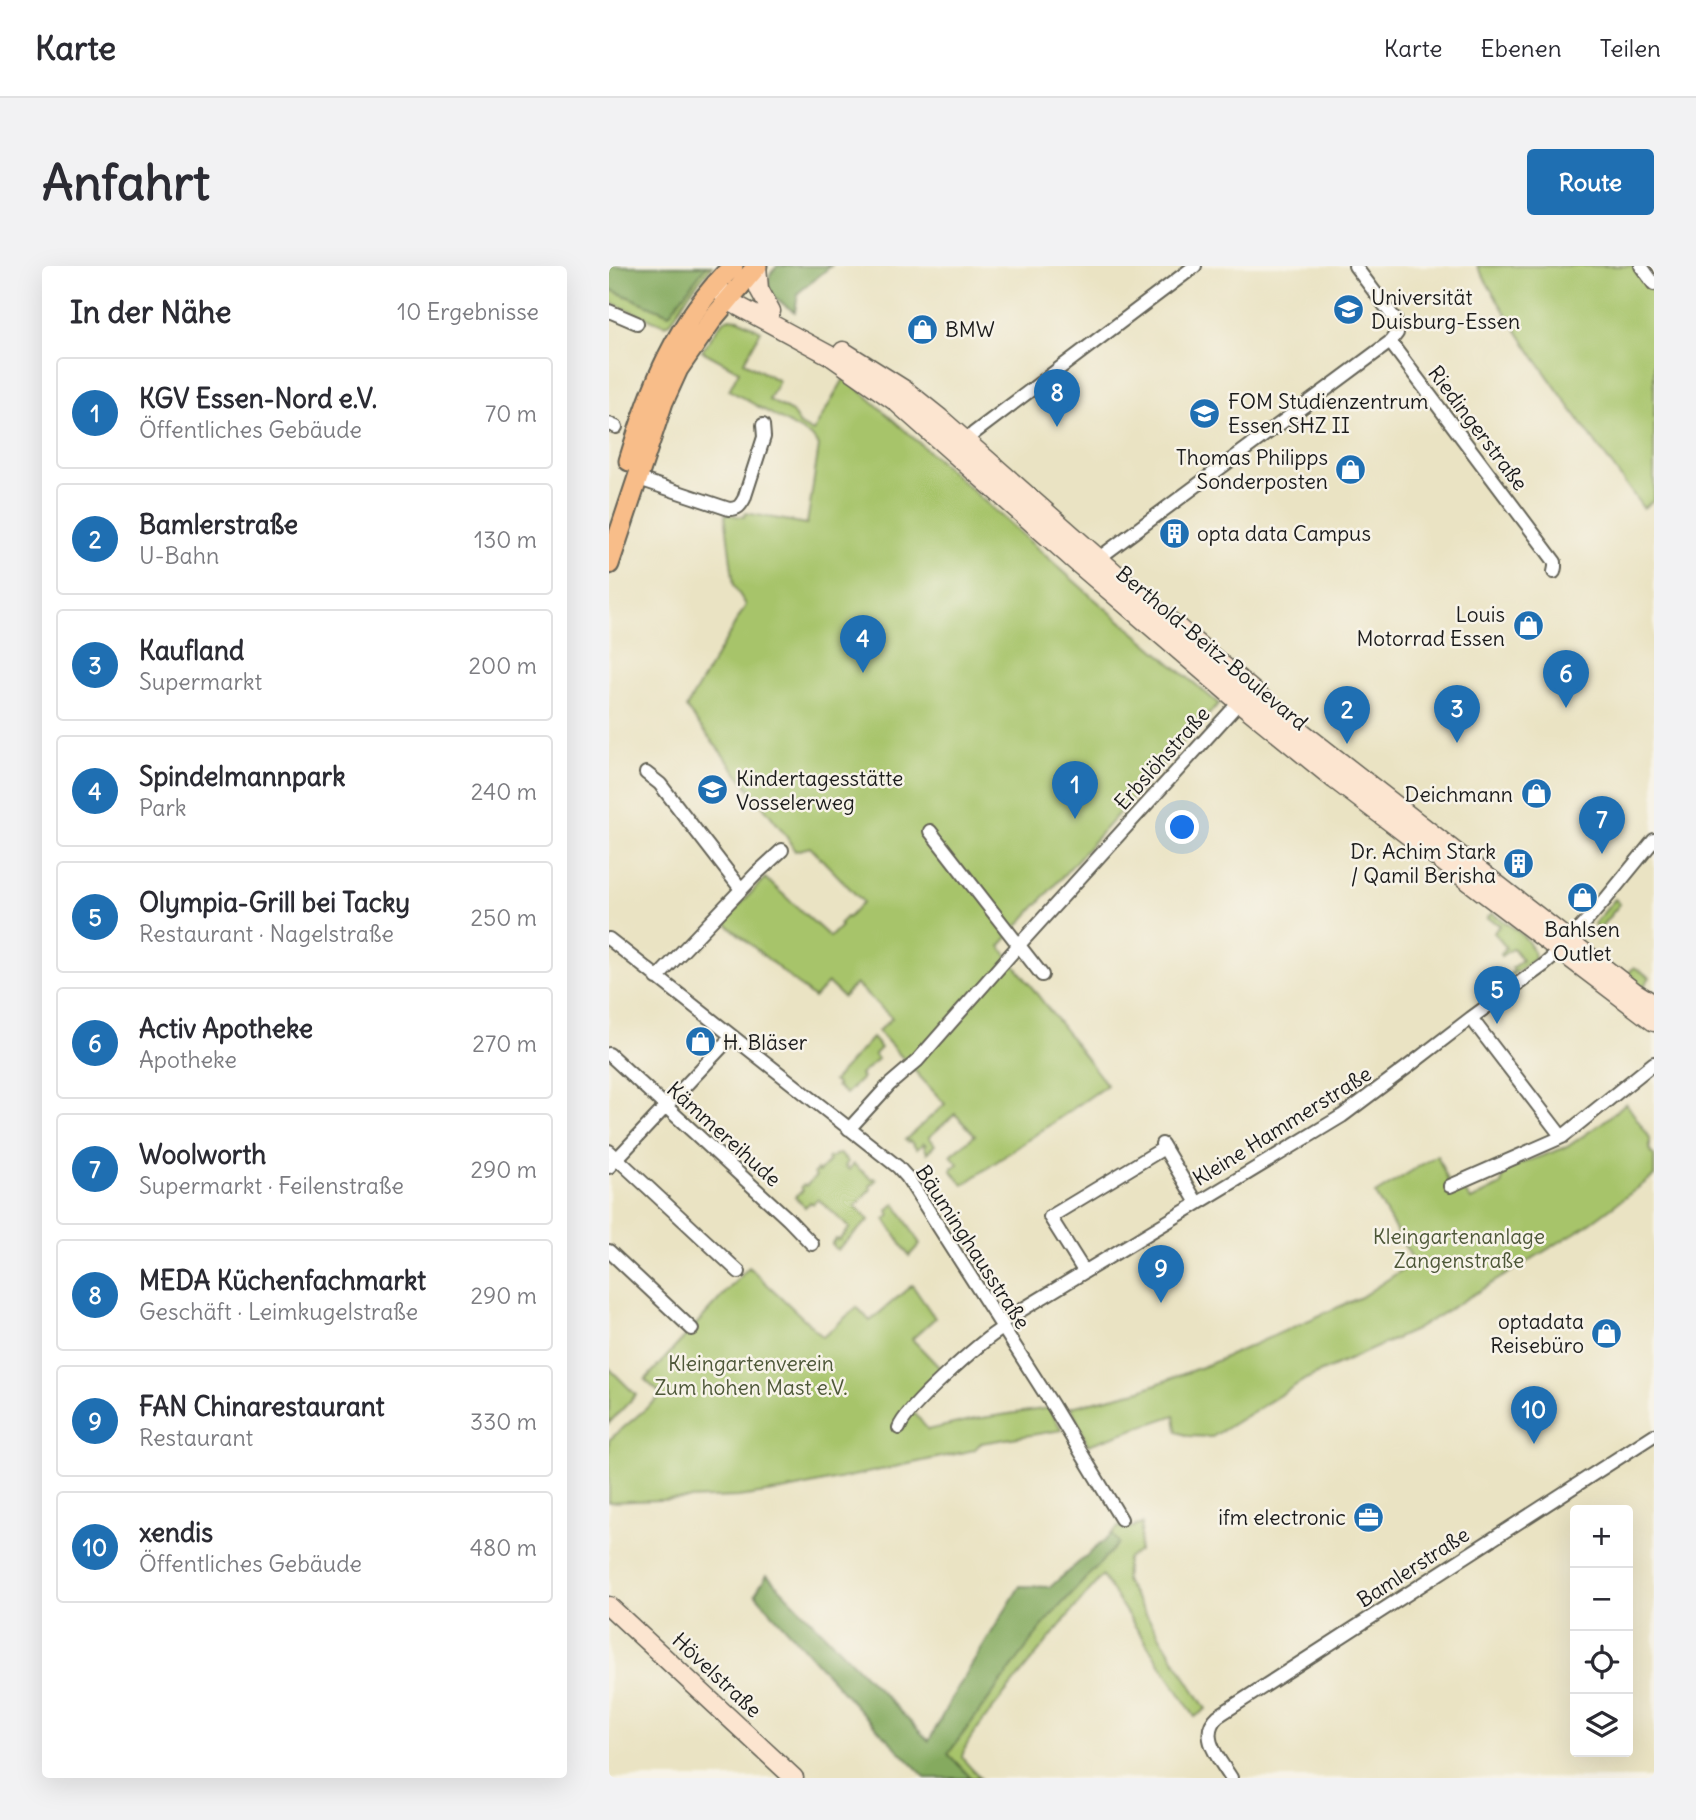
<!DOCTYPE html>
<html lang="de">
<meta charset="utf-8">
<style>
:root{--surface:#fff;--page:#f2f2f3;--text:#2b2b33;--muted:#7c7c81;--line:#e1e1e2;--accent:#1f6fb2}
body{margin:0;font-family:Delius,sans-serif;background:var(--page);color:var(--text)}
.controls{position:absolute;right:21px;bottom:21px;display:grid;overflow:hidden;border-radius:7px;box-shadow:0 7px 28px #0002}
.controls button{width:63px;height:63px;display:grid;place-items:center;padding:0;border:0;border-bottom:2px solid var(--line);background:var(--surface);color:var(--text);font:35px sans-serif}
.you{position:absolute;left:574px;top:562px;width:24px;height:24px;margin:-18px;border:5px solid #fff;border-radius:50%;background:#1a73e8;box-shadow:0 0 0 10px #1a73e833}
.badge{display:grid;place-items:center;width:46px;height:46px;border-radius:50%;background:var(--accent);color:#fff;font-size:23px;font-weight:700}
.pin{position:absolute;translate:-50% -58px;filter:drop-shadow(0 2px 4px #0008)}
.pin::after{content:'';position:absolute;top:37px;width:24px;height:21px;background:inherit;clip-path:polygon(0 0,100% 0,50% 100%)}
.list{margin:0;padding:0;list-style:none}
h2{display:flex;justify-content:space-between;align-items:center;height:91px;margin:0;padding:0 28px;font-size:30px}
h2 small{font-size:23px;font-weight:400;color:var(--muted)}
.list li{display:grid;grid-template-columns:46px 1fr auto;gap:21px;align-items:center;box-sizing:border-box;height:112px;margin:0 14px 14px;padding:0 14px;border:2px solid var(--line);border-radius:7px}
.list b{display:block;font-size:26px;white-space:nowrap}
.list p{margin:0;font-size:23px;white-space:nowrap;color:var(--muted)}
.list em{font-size:23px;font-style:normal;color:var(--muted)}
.icon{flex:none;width:38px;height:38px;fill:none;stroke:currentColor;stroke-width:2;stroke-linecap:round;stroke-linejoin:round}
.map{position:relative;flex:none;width:1045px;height:1512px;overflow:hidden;border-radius:7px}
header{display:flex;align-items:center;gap:42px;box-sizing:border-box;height:98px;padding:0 35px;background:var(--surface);border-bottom:2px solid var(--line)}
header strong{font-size:33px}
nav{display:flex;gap:38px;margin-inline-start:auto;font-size:24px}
.intro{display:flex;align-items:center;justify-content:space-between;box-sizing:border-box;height:168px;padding:0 42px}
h1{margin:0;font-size:49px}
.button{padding:18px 32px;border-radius:7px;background:var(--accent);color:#fff;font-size:24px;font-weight:700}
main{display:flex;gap:42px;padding:0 42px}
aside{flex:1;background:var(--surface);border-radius:7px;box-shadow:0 7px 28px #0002}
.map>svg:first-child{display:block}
.green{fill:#a7c46b;stroke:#627044;stroke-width:2}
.forest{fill:#85aa5f;stroke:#50633e;stroke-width:2}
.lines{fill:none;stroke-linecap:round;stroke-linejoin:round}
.street-casing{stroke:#646256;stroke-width:16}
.secondary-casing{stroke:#646256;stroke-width:21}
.primary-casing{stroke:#646256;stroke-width:23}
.street{stroke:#fff;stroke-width:12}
.secondary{stroke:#fce5d0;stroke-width:18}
.primary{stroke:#f8bd89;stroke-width:19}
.labels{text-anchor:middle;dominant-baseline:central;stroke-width:5;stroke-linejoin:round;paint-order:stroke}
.poi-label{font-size:21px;fill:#1c1c1c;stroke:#f7f3e8;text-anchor:start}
.street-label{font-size:21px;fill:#1c1c1c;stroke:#f7f3e8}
.park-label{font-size:21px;fill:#4d5738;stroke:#f7f3e8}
</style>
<header>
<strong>Karte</strong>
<nav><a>Karte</a><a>Ebenen</a><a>Teilen</a></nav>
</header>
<div class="intro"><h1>Anfahrt</h1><a class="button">Route</a></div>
<main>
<aside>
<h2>In der Nähe<small>10 Ergebnisse</small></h2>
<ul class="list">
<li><span class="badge">1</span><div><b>KGV Essen-Nord e.V.</b><p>Öffentliches Gebäude</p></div><em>70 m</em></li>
<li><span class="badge">2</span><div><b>Bamlerstraße</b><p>U-Bahn</p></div><em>130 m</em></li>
<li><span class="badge">3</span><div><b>Kaufland</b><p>Supermarkt</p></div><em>200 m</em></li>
<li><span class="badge">4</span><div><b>Spindelmannpark</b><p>Park</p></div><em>240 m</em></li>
<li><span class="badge">5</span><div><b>Olympia-Grill bei Tacky</b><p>Restaurant · Nagelstraße</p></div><em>250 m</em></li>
<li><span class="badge">6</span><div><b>Activ Apotheke</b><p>Apotheke</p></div><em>270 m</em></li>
<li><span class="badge">7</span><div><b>Woolworth</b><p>Supermarkt · Feilenstraße</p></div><em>290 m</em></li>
<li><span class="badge">8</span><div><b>MEDA Küchenfachmarkt</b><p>Geschäft · Leimkugelstraße</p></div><em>290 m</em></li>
<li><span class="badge">9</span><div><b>FAN Chinarestaurant</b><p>Restaurant</p></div><em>330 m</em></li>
<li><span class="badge">10</span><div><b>xendis</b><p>Öffentliches Gebäude</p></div><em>480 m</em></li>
</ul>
</aside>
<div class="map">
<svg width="1045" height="1512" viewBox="0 0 1045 1512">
<rect width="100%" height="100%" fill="#f7f3e8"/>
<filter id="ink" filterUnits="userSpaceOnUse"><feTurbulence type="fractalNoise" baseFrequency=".0143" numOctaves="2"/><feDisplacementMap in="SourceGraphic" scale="14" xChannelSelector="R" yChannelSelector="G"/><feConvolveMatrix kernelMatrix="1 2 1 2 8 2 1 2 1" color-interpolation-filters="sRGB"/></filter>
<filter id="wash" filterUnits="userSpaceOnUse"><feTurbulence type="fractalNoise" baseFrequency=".00686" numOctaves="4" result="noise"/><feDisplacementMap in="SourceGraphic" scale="28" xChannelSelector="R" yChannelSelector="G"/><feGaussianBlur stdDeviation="1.57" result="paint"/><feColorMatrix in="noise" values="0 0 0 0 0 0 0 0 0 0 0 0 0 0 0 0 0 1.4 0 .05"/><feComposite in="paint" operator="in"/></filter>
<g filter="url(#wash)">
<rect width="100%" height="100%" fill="#eae3c3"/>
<!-- green -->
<path class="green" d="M0,0h103l-21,25 -21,32 -5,2 -56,-23z
M868,0h157l20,28v206l-11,8c-57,-79 -117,-157 -166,-242z
M120,52l10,1 22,12 -17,31 35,19 -10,19 23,12 7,12 14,8 32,-55 246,219 128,108 -22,22 -197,220 107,139 -144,100 -11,-14v-3l6,-4 -7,-9 24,-20 -20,-21 -26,23 6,8 -8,8 -3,-7 2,-1 -2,-2 -7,6 -7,-8 -2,1 -3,-2 40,-36 -67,-73 14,-13 -36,-34 -13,13 -15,-14 -14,15 -90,-76 41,-44 65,59 11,-11 -2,-2 7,-7 2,1 15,-16 -53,-55 -15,4 -10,-17 -99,-126 60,-103 -12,-19 -9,-72 19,3 2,-4 61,11 12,-78 -7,-9 -83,-47 10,-19 -37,-20 20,-29z
M1006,633l5,5 -21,25 -5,-5z
M883,647c15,11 43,25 42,46l-23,17 -2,-2 5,-3 -2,-3 10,-8 -9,-12 -12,8 -1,-2 6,-6 -12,-16 6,-7 -13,-7z
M1025,701l16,10 -7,11 -15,-14z
M263,772l9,10 -7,7 4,4 -18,16 2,3 -16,16 -10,-8 1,-2 -4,-3z
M1017,837l24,35v12l4,6v20l-68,50 -171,104 -109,49 -94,58 -23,-1 -12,-4 -2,-17 -87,30 -17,-38 70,-17 71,-27 149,-66 53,-35 -39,-68 62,-39 15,35 9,-4 10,14 30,-15 4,-16 62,-22 36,-25z
M231,888l8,8 -3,4 4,4 4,-6 19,15 2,-1 2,2 -6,6 1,3 -16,17 14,14 -32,30 -5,-6 4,-5 3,1 11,-12 -32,-29 -5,5 -3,-2 -5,5 -10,-10 8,-7 -2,-3 2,-2 3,1 10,-10 -2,-3 3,-3 2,2 10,-11 -2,-2 2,-2 2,1 4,-3z
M286,937l25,41 -11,12 -24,-37 5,-3 -2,-6z
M140,1001l74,70 34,-30 13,14 42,-36 23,33 -23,21 29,30 -9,9 4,4 -26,25 18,23 47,-11 74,-11 13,22 -81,13 -7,7 -187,40 -49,7 -129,5v-62l53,-45 -17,-15z
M0,1102l27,27 -27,28z
M533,1258l-3,27 -12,8 -2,22 81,128 -11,8 -93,-141c-34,39 -66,79 -99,120 -10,13 -40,47 -41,62l18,20h-9l-23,-24 99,-135 71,-76 -6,-9 6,-7 12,1z"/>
<!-- forest -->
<path class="forest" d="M0,0h97l-37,48 -60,-25z
M168,0h54l-33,27 -3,19c-12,-8 -32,-18 -25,-37 1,-3 5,-6 7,-9z
M503,1268l7,9 -72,77 -99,134 23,24h-45l-62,-63 -109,-121 12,-19 162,166 22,-42 69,-113 30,1z"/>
</g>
<g filter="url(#ink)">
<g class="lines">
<defs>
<path id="street" d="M1032,0l13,18
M0,45l28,12
M781,76l165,220v5l-1,5
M0,158l7,3
M355,180l2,-5 8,-8 221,-167
M27,212l93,31c9,0 11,-3 15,-10l20,-62 -1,-12
M490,292l291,-216 7,-9 -2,-14 -40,-53
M37,507l14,11 81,105
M321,565l112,144
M0,673l289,228 9,10 146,229 68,113
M48,712l99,-104 26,-24
M862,752l91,119
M0,788l179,165 24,25
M240,863l40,-44 28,-24 101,-115 225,-248
M553,878l35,59
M0,885l130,121
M0,901l123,-131
M841,920l112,-49 92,-74
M0,985l83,78
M475,1005l-34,-54 114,-69
M391,1057l342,-207 68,-51 61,-47 73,-53 16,-14 45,-51 49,-60
M290,1162c7,-20 83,-88 104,-100
M622,1512c-11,-18 -34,-43 -13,-62l436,-281"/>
<path id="secondary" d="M148,0l2,23 12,22
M107,17l11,17 102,55 67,47 180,160 163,140 96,78 319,242
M234,85l62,39 35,28 217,192 145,122 333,260 19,12
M0,1340l185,172"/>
<path id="primary" d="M20,195c22,-75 47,-139 104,-195
M0,298l54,-162 15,-33 36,-52 43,-51"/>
</defs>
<!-- street casing -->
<use href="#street" class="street-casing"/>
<!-- secondary casing -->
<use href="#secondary" class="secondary-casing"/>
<!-- primary casing -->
<use href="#primary" class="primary-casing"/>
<!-- street -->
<use href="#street" class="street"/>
<!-- secondary -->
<use href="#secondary" class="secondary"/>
<!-- primary -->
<use href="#primary" class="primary"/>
</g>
</g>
<!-- icons -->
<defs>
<symbol id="university-disc" viewBox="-11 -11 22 22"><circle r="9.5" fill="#1f6fb2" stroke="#f7f3e8"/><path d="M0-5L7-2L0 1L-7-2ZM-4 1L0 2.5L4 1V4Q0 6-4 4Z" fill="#fff"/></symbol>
<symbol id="shop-disc" viewBox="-11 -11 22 22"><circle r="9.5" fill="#1f6fb2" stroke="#f7f3e8"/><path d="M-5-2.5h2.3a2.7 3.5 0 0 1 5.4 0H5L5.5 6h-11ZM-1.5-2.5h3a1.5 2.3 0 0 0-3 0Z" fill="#fff"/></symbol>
<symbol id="building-disc" viewBox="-11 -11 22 22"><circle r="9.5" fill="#1f6fb2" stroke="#f7f3e8"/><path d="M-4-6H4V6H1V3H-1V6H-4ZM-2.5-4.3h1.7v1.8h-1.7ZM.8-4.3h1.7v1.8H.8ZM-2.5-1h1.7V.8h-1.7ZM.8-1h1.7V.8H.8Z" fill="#fff"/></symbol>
<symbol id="school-disc" viewBox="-11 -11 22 22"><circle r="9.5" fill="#1f6fb2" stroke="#f7f3e8"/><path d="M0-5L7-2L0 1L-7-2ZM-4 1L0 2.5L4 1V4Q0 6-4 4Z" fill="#fff"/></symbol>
<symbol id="office-disc" viewBox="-11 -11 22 22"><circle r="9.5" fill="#1f6fb2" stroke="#f7f3e8"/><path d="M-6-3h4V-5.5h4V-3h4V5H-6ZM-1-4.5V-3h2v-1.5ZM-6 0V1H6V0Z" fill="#fff"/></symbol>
</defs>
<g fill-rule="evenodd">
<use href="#university-disc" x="722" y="26" width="35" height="35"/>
<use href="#shop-disc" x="296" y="46" width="35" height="35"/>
<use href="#university-disc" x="578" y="130" width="35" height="35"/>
<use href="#shop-disc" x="724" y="186" width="35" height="35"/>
<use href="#building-disc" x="548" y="250" width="35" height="35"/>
<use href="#shop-disc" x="902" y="342" width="35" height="35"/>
<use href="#school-disc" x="86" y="506" width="35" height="35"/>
<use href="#shop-disc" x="910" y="510" width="35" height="35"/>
<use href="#building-disc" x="892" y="580" width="35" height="35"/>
<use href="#shop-disc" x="956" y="614" width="35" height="35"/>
<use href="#shop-disc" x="74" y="758" width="35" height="35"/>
<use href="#shop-disc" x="980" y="1050" width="35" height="35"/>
<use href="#office-disc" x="742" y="1234" width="35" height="35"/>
</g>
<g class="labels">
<!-- poi labels -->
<g class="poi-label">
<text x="762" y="31">Universität<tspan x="762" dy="24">Duisburg-Essen</tspan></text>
<text x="336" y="63">BMW</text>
<text x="619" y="135">FOM Studienzentrum<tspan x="619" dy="24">Essen SHZ II</tspan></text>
<text x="719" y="191" text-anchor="end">Thomas Philipps<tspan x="719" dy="24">Sonderposten</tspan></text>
<text x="588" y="267">opta data Campus</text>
<text x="896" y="348" text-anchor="end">Louis<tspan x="896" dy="24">Motorrad Essen</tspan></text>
<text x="127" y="512">Kindertagesstätte<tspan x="127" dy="24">Vosselerweg</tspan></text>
<text x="904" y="528" text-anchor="end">Deichmann</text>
<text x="887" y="585" text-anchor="end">Dr. Achim Stark<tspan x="887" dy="24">/ Qamil Berisha</tspan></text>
<text x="973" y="663" text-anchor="middle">Bahlsen<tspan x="973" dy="24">Outlet</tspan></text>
<text x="114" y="776">H. Bläser</text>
<text x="975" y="1055" text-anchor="end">optadata<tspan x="975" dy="24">Reisebüro</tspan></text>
<text x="737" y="1251" text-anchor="end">ifm electronic</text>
</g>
<!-- street labels -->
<g class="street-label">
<text transform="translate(869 162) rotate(53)">Riedingerstraße</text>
<text transform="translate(603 382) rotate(40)">Berthold-Beitz-Boulevard</text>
<text transform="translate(553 492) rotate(-48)">Erbslöhstraße</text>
<text transform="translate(673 860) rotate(-32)">Kleine Hammerstraße</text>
<text transform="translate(115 868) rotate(42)">Kämmereihude</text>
<text transform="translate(364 981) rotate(57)">Bäuminghausstraße</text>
<text transform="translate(804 1301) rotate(-33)">Bamlerstraße</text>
<text transform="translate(108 1409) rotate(43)">Hövelstraße</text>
</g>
<!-- park labels -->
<g class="park-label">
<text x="850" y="970">Kleingartenanlage<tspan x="850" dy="24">Zangenstraße</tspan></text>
<text x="142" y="1097">Kleingartenverein<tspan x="142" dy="24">Zum hohen Mast e.V.</tspan></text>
</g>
</g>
</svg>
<div class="controls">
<button>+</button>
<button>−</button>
<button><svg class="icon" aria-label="locate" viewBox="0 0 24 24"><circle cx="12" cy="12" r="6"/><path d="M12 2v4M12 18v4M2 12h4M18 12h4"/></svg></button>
<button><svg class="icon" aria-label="layers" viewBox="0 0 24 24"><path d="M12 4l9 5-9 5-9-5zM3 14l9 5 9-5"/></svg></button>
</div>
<div class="you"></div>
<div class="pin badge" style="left:466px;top:553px">1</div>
<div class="pin badge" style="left:738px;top:478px">2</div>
<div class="pin badge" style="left:848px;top:477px">3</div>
<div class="pin badge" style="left:254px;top:407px">4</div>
<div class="pin badge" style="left:888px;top:758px">5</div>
<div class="pin badge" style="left:957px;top:442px">6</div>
<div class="pin badge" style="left:993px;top:588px">7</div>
<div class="pin badge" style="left:448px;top:161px">8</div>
<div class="pin badge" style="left:552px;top:1037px">9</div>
<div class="pin badge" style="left:925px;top:1178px">10</div>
</div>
</main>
